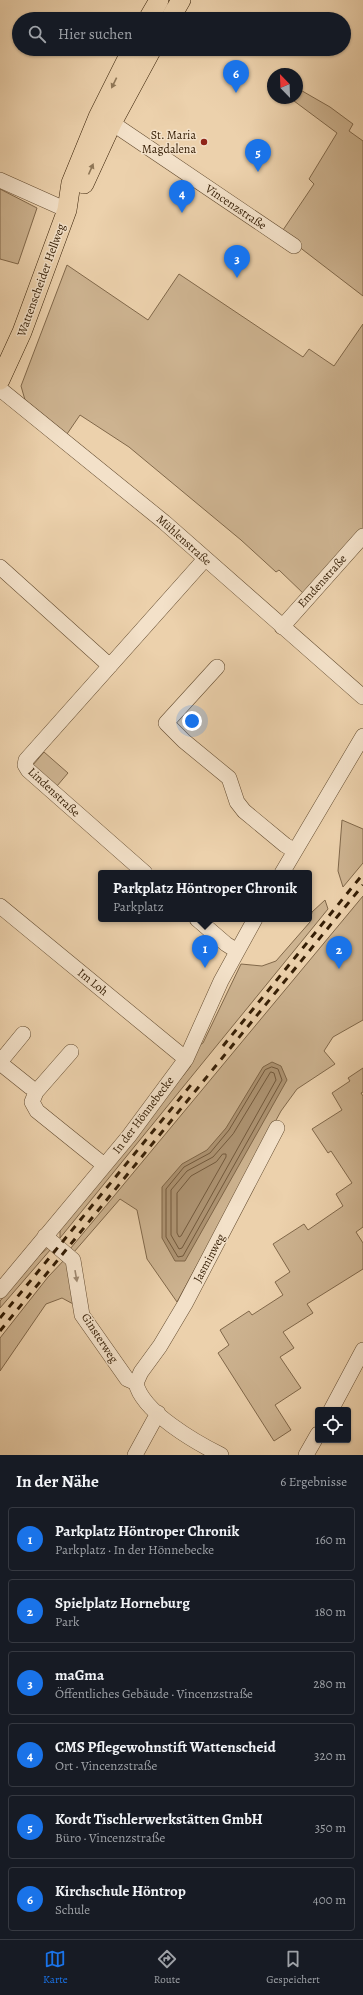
<!DOCTYPE html>
<html lang="de">
<meta charset="utf-8">
<style>
:root{--surface:#171b24;--page:#20242c;--text:#f1f3f6;--muted:#9ea1a6;--line:#363941;--accent:#1a73e8}
body{margin:0;font-family:Alegreya,serif;background:var(--page);color:var(--text)}
.controls{position:absolute;right:12px;bottom:12px;display:grid;overflow:hidden;border-radius:4px;box-shadow:0 1px 3px #0004}
.controls button{width:36px;height:36px;display:grid;place-items:center;padding:0;border:0;border-bottom:1px solid var(--line);background:var(--surface);color:var(--text);font:20px sans-serif}
.compass{position:absolute;left:267px;top:68px;width:36px;height:36px;border-radius:50%;background:var(--surface);box-shadow:0 1px 3px #0004;rotate:337deg}
.you{position:absolute;left:192px;top:721px;width:14px;height:14px;margin:-10px;border:3px solid #fff;border-radius:50%;background:#1a73e8;box-shadow:0 0 0 6px #1a73e833}
.badge{display:grid;place-items:center;width:26px;height:26px;border-radius:50%;background:var(--accent);color:#fff;font-size:13px;font-weight:700}
.pin{position:absolute;translate:-50% -33px;filter:drop-shadow(0 1px 2px #0008)}
.pin::after{content:'';position:absolute;top:21px;width:14px;height:12px;background:inherit;clip-path:polygon(0 0,100% 0,50% 100%)}
.popup{position:absolute;left:98px;top:870px;width:214px;height:52px;box-sizing:border-box;display:grid;place-content:center;border-radius:4px;background:var(--surface);filter:drop-shadow(0 1px 3px #0005);font-size:13px;white-space:nowrap;color:var(--muted)}
.popup b{font-size:15px;color:var(--text)}
.popup::after{content:'';position:absolute;left:50%;top:100%;margin-left:-8px;border:8px solid transparent;border-top-color:var(--surface)}
.list{margin:0;padding:0;list-style:none}
h2{display:flex;justify-content:space-between;align-items:center;height:52px;margin:0;padding:0 16px;font-size:17px}
h2 small{font-size:13px;font-weight:400;color:var(--muted)}
.list li{display:grid;grid-template-columns:26px 1fr auto;gap:12px;align-items:center;box-sizing:border-box;height:64px;margin:0 8px 8px;padding:0 8px;border:1px solid var(--line);border-radius:4px}
.list b{display:block;font-size:15px;white-space:nowrap}
.list p{margin:0;font-size:13px;white-space:nowrap;color:var(--muted)}
.list em{font-size:13px;font-style:normal;color:var(--muted)}
.icon{flex:none;width:22px;height:22px;fill:none;stroke:currentColor;stroke-width:2;stroke-linecap:round;stroke-linejoin:round}
.map{position:relative;flex:none;width:363px;height:1455px;overflow:hidden}
.search{position:absolute;background:var(--surface);box-shadow:0 1px 3px #0004;left:12px;right:12px;top:12px;height:44px;display:flex;align-items:center;gap:10px;box-sizing:border-box;padding:0 14px;border-radius:22px;color:var(--muted);font-size:15px}
.sheet{height:484px;background:var(--surface)}
nav{display:flex;justify-content:space-around;align-items:center;box-sizing:border-box;height:56px;border-top:1px solid var(--line);background:var(--surface);font-size:11px;color:var(--muted)}
nav a{display:grid;justify-items:center;gap:2px}
nav .on{color:var(--accent)}
.map>svg:first-child{display:block}
.green{fill:#cdb390;stroke:#81684a}
.water{fill:#ae9473;stroke:#7e6547}
.lines{fill:none;stroke-linecap:round;stroke-linejoin:round}
.shore{stroke:#72593c;stroke-width:1}
.minor-casing{stroke:#634b2f;stroke-width:16}
.major-casing{stroke:#351e05;stroke-width:20}
.minor{stroke:#f3e1c9;stroke-width:15}
.major{stroke:#ecd1ac;stroke-width:19}
.rail{stroke:#351e05;stroke-width:3;stroke-dasharray:7 7;stroke-linecap:butt}
.oneway{fill:#907858}
.oneway2{fill:#9e8971}
.poi-dot{fill:#8f2418;stroke:#f3e1c9;stroke-width:1.5}
.labels{text-anchor:middle;dominant-baseline:central;stroke-width:3;stroke-linejoin:round;paint-order:stroke}
.poi-label{font-size:12px;fill:#351e05;stroke:#f3e1c9;text-anchor:end}
.street-label{font-size:12px;fill:#351e05;stroke:#f3e1c9}
</style>
<div class="map">
<svg width="363" height="1455" viewBox="0 0 363 1455">
<rect width="100%" height="100%" fill="#ecd1ac"/>
<filter id="stains"><feTurbulence type="fractalNoise" baseFrequency=".005" numOctaves="4"/><feColorMatrix values="0 0 0 0 .2 0 0 0 0 .09 0 0 0 0 .02 0 0 0 .5 -.17"/></filter>
<radialGradient id="worn" r=".72"><stop offset=".6" stop-color="#630" stop-opacity="0"/><stop offset="1" stop-color="#630" stop-opacity=".3"/></radialGradient>
<!-- green -->
<path class="green" d="M297,88l33,19 23,17 -4,7 14,10v155l-82,-63 33,-49 -5,-5 28,-46 -47,-35h7z
M0,189l37,19 -19,56 -18,-5z
M67,265l81,55 31,-46 124,83 6,-8 25,17 29,-42v207l-58,64 -26,-25 -3,2 -35,-32 -112,-93 -49,-32 -13,19 -42,-34 -4,-14z
M44,752l24,21 -11,13 -24,-21z
M342,820l21,9v34l-20,24 -5,-16z
M363,896v124l-30,17 -9,14 11,13 -38,25 -16,22 -104,191 -30,-43 -10,-49 -17,-11 -46,53 -4,-3z
M325,900l3,9 -268,329v-9l130,-162 8,-21 5,-3 38,-79 21,2 14,-5 34,-39 2,-10z
M363,1068v24l-2,1 2,3v131l-7,5 7,11v26l-56,35 6,9 -30,19 11,16 -14,9 21,31 -26,17 16,25 -17,11 -56,-88 11,-8 -9,-15 29,-19 3,4 31,-20 -8,-13 15,-10 -17,-28 31,-20 4,6 35,-24 -7,-12 16,-11 -21,-32 -3,2 -16,-24 30,-19 -10,-17 18,-12 -2,-3z
M51,1245v4l-51,59v-7l33,-40z
M66,1258l9,47 -13,-7 -16,6 -46,67v-33l48,-61z"/>
<!-- water -->
<path class="water" d="M272,1062l9,4 6,14 -102,181h-10l-13,-23v-51l20,-23 25,-14 19,-22 37,-61z"/>
<g class="lines">
<!-- shore -->
<path class="shore" d="M272,1067l6,2 4,11 -99,176 -5,1 -12,-20v-48l18,-22 26,-14 19,-23 36,-60z
M271,1072l3,1 2,7 -94,168 -3,1 -8,-14v-45l16,-19 26,-14 20,-23z
M223,1154h3v3l-45,79 -2,1 -2,-4v-40l14,-17 25,-14z"/>
<defs>
<path id="minor" d="M103,119l9,4 182,123
M0,180l67,30
M0,389l164,133 199,175
M0,567l110,99
M282,627l81,-91
M217,667l-51,56 18,18 45,37 8,24 7,9 41,34 10,6
M145,873l-117,-103 -3,-5 1,-5 179,-201
M282,873l81,-137
M0,906l186,153
M197,919l29,25 11,7
M71,1052l-35,40 -4,10 5,9 67,54
M0,1062l23,-28
M0,1063l30,24
M45,1236l28,24 9,55 45,64 9,4
M0,1291l129,-155 57,-77 35,-78 34,-62
M136,1383l5,-11 19,-26 25,-42 92,-176
M136,1383c6,29 61,60 85,72
M331,1410l32,-60
M135,1455l23,-42
M306,1455l12,-21"/>
<path id="major" d="M148,19l11,-19
M170,19l11,-19
M84,184l28,-61 40,-74
M0,380l22,-48 45,-122 4,-27 27,-66 34,-68"/>
</defs>
<!-- minor casing -->
<use href="#minor" class="minor-casing"/>
<!-- major casing -->
<use href="#major" class="major-casing"/>
<!-- minor -->
<use href="#minor" class="minor"/>
<!-- major -->
<use href="#major" class="major"/>
<!-- rail -->
<path class="rail" d="M223,1046l140,-172
M0,1318l195,-238
M0,1331l363,-446"/>
</g>
<!-- one-way arrows -->
<defs><path id="oneway-solid" d="M-6-.8H1V-3.2L6.5 0L1 3.2V.8H-6Z"/></defs>
<g class="oneway">
<use href="#oneway-solid" transform="translate(114 83) rotate(116)"/>
<use href="#oneway-solid" transform="translate(91 169) rotate(-66)"/>
</g>
<use class="oneway2" href="#oneway-solid" transform="translate(76 1276) rotate(80)"/>
<!-- markers -->
<circle class="poi-dot" cx="204" cy="142" r="4"/>
<g class="labels">
<!-- poi labels -->
<g class="poi-label">
<text x="196" y="135">St. Maria<tspan x="196" dy="14">Magdalena</tspan></text>
</g>
<!-- street labels -->
<g class="street-label">
<text transform="translate(236 207) rotate(34)">Vincenzstraße</text>
<text transform="translate(41 280) rotate(-70)">Wattenscheider Hellweg</text>
<text transform="translate(184 540) rotate(42)">Mühlenstraße</text>
<text transform="translate(322 581) rotate(-48)">Emdenstraße</text>
<text transform="translate(54 792) rotate(43)">Lindenstraße</text>
<text transform="translate(93 982) rotate(39)">Im Loh</text>
<text transform="translate(143 1115) rotate(-53)">In der Hönnebecke</text>
<text transform="translate(209 1258) rotate(-62)">Jasminweg</text>
<text transform="translate(100 1338) rotate(57)">Ginsterweg</text>
</g>
</g>
<rect width="100%" height="100%" filter="url(#stains)"/>
<rect width="100%" height="100%" fill="url(#worn)"/>
</svg>
<div class="controls">
<button><svg class="icon" aria-label="locate" viewBox="0 0 24 24"><circle cx="12" cy="12" r="6"/><path d="M12 2v4M12 18v4M2 12h4M18 12h4"/></svg></button>
</div>
<svg class="compass" viewBox="-18 -18 36 36"><path d="M0-13l5 13h-10z" fill="#e53935"/><path d="M0 13l5-13h-10z" fill="#9ea1a6"/></svg>
<div class="you"></div>
<div class="pin badge" style="left:205px;top:968px">1</div>
<div class="popup"><b>Parkplatz Höntroper Chronik</b>Parkplatz</div>
<div class="pin badge" style="left:339px;top:969px">2</div>
<div class="pin badge" style="left:237px;top:278px">3</div>
<div class="pin badge" style="left:182px;top:213px">4</div>
<div class="pin badge" style="left:258px;top:172px">5</div>
<div class="pin badge" style="left:236px;top:93px">6</div>
<div class="search"><svg class="icon" aria-label="search" viewBox="0 0 24 24"><circle cx="10" cy="10" r="6"/><path d="M15 15l6 6"/></svg>Hier suchen</div>
</div>
<section class="sheet">
<h2>In der Nähe<small>6 Ergebnisse</small></h2>
<ul class="list">
<li><span class="badge">1</span><div><b>Parkplatz Höntroper Chronik</b><p>Parkplatz · In der Hönnebecke</p></div><em>160 m</em></li>
<li><span class="badge">2</span><div><b>Spielplatz Horneburg</b><p>Park</p></div><em>180 m</em></li>
<li><span class="badge">3</span><div><b>maGma</b><p>Öffentliches Gebäude · Vincenzstraße</p></div><em>280 m</em></li>
<li><span class="badge">4</span><div><b>CMS Pflegewohnstift Wattenscheid</b><p>Ort · Vincenzstraße</p></div><em>320 m</em></li>
<li><span class="badge">5</span><div><b>Kordt Tischlerwerkstätten GmbH</b><p>Büro · Vincenzstraße</p></div><em>350 m</em></li>
<li><span class="badge">6</span><div><b>Kirchschule Höntrop</b><p>Schule</p></div><em>400 m</em></li>
</ul>
</section>
<nav>
<a class="on"><svg class="icon" aria-label="map" viewBox="0 0 24 24"><path d="M3 6l6-2 6 2 6-2v14l-6 2-6-2-6 2zM9 4v14M15 6v14"/></svg>Karte</a>
<a><svg class="icon" aria-label="directions" viewBox="0 0 24 24"><path d="M12 3l9 9-9 9-9-9zM9 14v-3h6M13 9l2 2-2 2"/></svg>Route</a>
<a><svg class="icon" aria-label="saved" viewBox="0 0 24 24"><path d="M7 4h10v16l-5-4-5 4z"/></svg>Gespeichert</a>
</nav>
